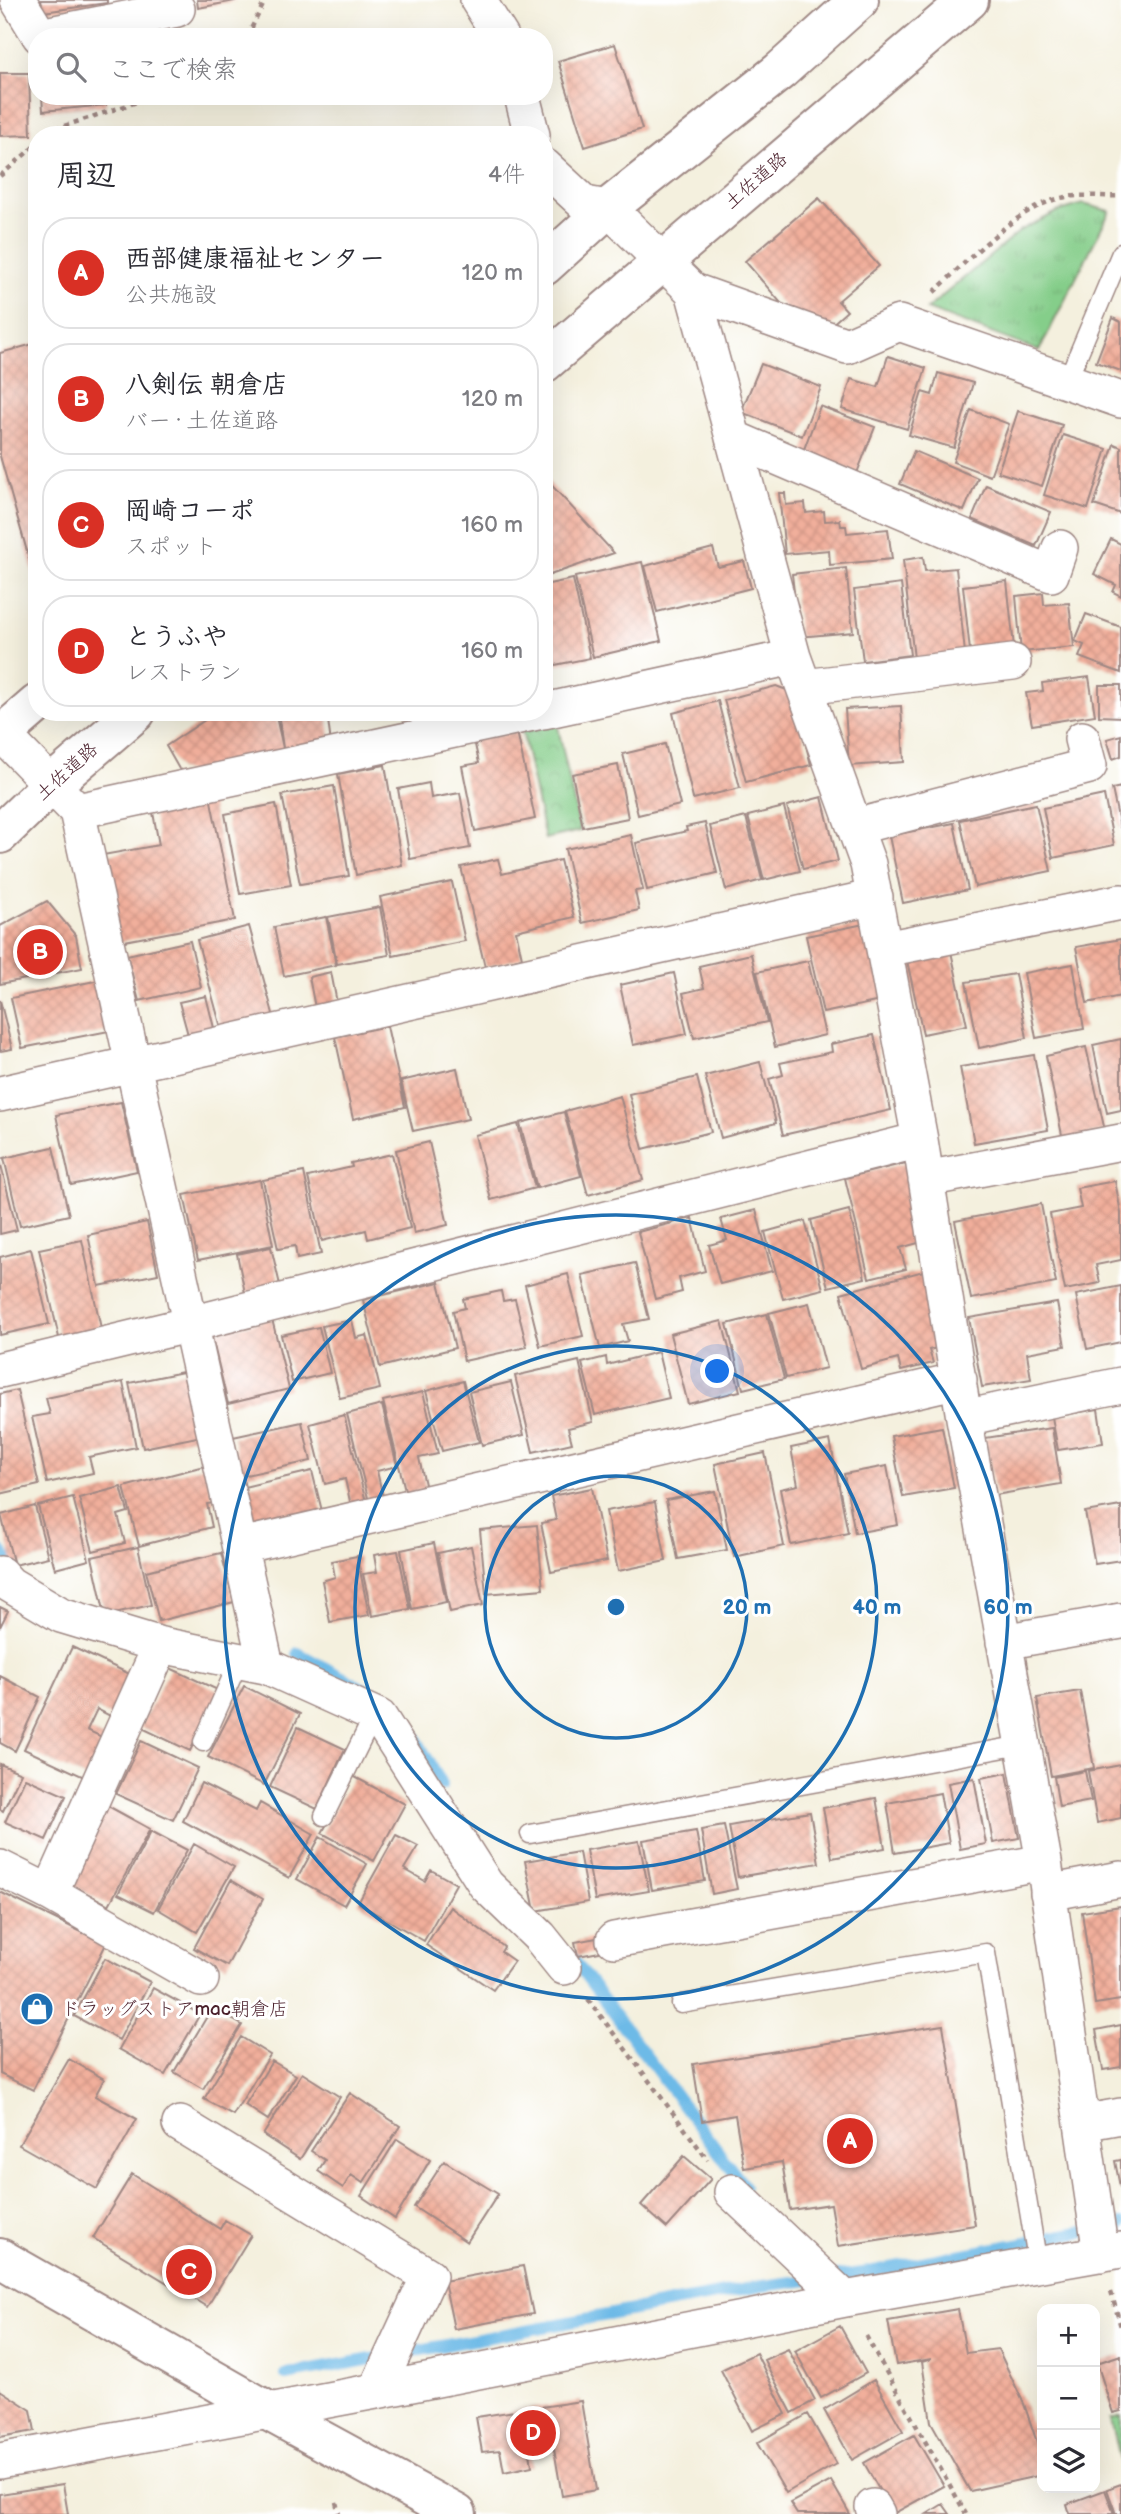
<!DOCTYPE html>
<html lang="ja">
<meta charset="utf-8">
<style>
:root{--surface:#fff;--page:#f2f2f3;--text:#2b2b33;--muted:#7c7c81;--line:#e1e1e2;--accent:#d93025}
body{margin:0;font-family:"Balsamiq Sans","Klee One",sans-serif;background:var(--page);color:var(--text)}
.controls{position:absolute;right:21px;bottom:21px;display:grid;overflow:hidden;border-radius:14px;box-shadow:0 7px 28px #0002}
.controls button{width:63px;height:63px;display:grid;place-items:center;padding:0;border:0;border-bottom:2px solid var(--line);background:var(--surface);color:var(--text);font:35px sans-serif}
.you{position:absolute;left:718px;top:1372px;width:24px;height:24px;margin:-18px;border:5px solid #fff;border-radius:50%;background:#1a73e8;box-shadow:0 0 0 10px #1a73e833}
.badge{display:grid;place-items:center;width:46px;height:46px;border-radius:50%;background:var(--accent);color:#fff;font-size:23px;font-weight:700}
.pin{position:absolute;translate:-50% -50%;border:4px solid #fff;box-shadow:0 2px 7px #0006}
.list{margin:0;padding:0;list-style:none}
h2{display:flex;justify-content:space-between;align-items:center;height:91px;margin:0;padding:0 28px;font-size:30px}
h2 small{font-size:23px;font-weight:400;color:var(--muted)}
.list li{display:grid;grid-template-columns:46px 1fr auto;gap:21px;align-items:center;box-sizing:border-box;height:112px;margin:0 14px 14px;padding:0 14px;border:2px solid var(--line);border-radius:28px}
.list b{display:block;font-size:26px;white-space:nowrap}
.list p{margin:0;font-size:23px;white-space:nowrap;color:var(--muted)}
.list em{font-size:23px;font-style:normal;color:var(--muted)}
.icon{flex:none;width:38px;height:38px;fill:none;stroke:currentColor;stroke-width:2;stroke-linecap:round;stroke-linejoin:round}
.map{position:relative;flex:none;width:1121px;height:2514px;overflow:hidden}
.search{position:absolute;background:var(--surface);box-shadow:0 7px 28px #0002;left:28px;top:28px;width:525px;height:77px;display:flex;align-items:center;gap:18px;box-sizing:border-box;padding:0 24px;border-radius:28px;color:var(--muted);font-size:26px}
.panel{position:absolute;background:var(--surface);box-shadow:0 7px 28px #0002;left:28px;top:126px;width:525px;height:595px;border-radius:28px}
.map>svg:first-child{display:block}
.grass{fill:url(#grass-tufts);stroke:#68765a;stroke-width:2}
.park{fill:url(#park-crowns);stroke:#68765a;stroke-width:2}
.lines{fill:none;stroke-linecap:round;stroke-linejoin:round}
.stream{stroke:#6dbae7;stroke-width:12}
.building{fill:url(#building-cross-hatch)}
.service-casing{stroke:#9f8884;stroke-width:21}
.minor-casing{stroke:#9f8884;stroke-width:38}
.tertiary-casing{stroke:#9f8884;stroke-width:42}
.trunk-casing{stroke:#9f8884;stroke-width:42}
.path{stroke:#9f8884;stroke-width:4.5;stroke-dasharray:5 5;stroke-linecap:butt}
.service{stroke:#fff;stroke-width:18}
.minor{stroke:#fff;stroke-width:35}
.tertiary{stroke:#fff;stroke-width:38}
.trunk{stroke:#fff;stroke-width:38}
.ring{fill:none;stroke:#1f6fb2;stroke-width:3.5}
.labels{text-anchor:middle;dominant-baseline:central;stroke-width:6;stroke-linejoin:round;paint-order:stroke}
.street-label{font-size:19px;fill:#4a1f2b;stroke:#fff}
.poi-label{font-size:19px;fill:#4a1f2b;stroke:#fff;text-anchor:start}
.centre{fill:#1f6fb2;stroke:#fff;stroke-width:3.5}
.ring-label{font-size:21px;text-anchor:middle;font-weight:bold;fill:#1f6fb2;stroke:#fff;stroke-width:6;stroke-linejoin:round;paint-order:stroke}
</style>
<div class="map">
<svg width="1121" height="2514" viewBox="0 0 1121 2514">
<defs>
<pattern id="grass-tufts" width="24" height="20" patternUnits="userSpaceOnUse" patternTransform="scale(1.75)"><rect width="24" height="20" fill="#85ce8a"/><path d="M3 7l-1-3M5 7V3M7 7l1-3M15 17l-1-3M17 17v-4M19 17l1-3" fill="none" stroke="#74b077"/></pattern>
<pattern id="park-crowns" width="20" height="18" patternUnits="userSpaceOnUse" patternTransform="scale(1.75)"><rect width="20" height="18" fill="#85ce8a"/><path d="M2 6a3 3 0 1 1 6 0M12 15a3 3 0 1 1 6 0" fill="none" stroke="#74b077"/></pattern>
<pattern id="building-cross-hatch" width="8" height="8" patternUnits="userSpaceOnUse" patternTransform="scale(1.75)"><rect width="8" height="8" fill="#f1af9b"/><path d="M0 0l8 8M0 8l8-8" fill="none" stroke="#d09686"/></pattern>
</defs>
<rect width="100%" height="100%" fill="#fff"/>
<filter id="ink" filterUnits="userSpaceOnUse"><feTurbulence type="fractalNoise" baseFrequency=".0143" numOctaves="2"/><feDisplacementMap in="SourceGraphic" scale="14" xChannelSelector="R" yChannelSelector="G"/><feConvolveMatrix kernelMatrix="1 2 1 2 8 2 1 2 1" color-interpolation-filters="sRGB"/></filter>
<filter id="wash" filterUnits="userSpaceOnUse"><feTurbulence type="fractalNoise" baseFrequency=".00686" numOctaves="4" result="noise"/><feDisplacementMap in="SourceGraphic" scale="28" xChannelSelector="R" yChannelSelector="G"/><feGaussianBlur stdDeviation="1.57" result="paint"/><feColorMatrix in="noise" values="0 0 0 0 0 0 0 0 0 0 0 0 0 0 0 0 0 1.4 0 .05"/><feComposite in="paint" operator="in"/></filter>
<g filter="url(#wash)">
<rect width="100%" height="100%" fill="#f4f0de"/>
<!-- grass -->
<path class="grass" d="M1083,204l27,7 -71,140 -112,-42 94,-79 36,-18z
M1121,2416v48l-10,-45z"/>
<!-- park -->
<path class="park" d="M557,722l23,109 -35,8 -23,-109z"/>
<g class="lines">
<!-- stream -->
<path class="stream" d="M0,1550l15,19
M298,1653l101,55 43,77
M570,1955l174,231
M286,2375l476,-89 102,-13 257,-49"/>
</g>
<g id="blocks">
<!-- building -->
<path class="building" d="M41,0h66v3l-64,9z
M197,0h38v1l-37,7z
M615,44l27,85 -57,18 -27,-86z
M0,73h29l2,62 -31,1z
M42,96h63l1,9 -63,6z
M819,198l60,68 -41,35 9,10 -18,16 -43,-18 -41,-48z
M1113,318l8,4v49l-25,-9z
M37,343v240h-1l-36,-127v-103z
M888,356l38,12 -19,61 -65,-20 9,-30 27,8z
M761,364l60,23 -19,49 -61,-24z
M938,373l35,10 -19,65 -45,-13 13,-43 10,3z
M820,406l55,21 -18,46 -54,-21z
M971,410l38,14 -19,52 -37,-14z
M1018,411l44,14 -20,61 -44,-14z
M1063,435l44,14 -19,60 -44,-14z
M1114,444l7,3v67l-27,-9z
M914,451l64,27 -14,33 -64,-27z
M544,477l70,76 -70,24z
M986,485l65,27 -15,34 -64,-27z
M779,493h6l1,12 19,-2 1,10 18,-2 1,10 15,-1 1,6h5l1,7 41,-4 4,30 -62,6 -1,-15 -44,4z
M1111,539l10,5v52l-8,-4 3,-7 -22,-11z
M713,548l5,19 26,-6 7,27 -94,24 -12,-46z
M923,557l2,14 31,-3 9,85 -51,6 -11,-99z
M642,562l19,79 -68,16 -18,-80z
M846,568l7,64 -54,5 -7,-63z
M573,579l17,79 -40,8 -6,-28v-53z
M1007,581l7,66 -44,4 -7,-65z
M901,584l9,71 -47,6 -9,-71z
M1043,593l1,12 25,-2 5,44 -53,5 -5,-56z
M1086,614l35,13v46l-42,-16 5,-12 -9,-4z
M1089,677l6,38 -63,10 -6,-32 17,-2 -1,-8z
M1099,685h22v32l-22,-1z
M776,686l16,6 19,73 -65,17 -22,-82z
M718,701l22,87 -47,11 -20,-86z
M901,706l3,56 -55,4 -4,-57z
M217,712h58l8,36 -5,-36h49l4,32 -132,31 -20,-6 -13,-23z
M517,731l18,88 -60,12 -13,-65 17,-3 -5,-23z
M1121,735v21l-8,3 -6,-20z
M665,744l15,61 -42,10 -15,-61z
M385,765l17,100 -46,10 -18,-101z
M618,765l10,53 -45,9 -11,-53z
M429,783l2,15 29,-5 10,55 -60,11 -12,-70z
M334,786l15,90 -49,8 -18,-89z
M1121,787v40h-1l-8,-38z
M1104,795l10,50 -61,13 -10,-50z
M210,796l25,124 -116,22 -16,-87 56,-10 -7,-38z
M822,797l16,64 -35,8 -16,-63z
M276,804l15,81 -51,9 -15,-80z
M1036,804l15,67 -76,16 -15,-67z
M784,807l16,64 -36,9 -16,-64z
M746,817l16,63 -36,10 -16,-64z
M705,823l12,50 -70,17 -11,-47 51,-12 -1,-4z
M954,823l14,67 -65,13 -14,-67z
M631,835l12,55 -8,1 4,19 -57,13 -17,-74z
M498,859l4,15 58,-14 14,57 -58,14 6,27 -37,9 -24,-100z
M452,882l13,59 -72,15 -13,-59z
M47,901l29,35 6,32 -82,16v-58z
M380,907l9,48 -52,9 -9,-47z
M326,917l10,48 -52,11 -10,-49z
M869,923l16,77 -62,13 -17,-77z
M249,926l26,95 -52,14 -26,-95z
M1121,939v57l-34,7 -11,-56z
M190,941l11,46 -62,14 -12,-46z
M950,947l17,78 -44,9 -17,-78z
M751,954l16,68 -73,16 -11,-45 21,-5 -5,-22z
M808,961l17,74 -50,12 -18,-75z
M1073,964l11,65 -48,9 -12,-65z
M331,972l7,36 -22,5 -7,-36z
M674,973l13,61 -54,11 -13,-60z
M1015,974l12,64 -48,10 -13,-66z
M100,980l9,51 -87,17 -11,-50z
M206,996l10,40 -26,6 -11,-40z
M0,1000l12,49 -12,2z
M387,1026l18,81 -52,12 -18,-82z
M874,1035l17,75 -108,25 -14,-56 14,-4 -3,-12 52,-11 -1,-8z
M1121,1039v71l-14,3 -14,-68z
M1086,1047l19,84 -42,9 -17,-84z
M1034,1055l14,75 -74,13 -14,-76z
M760,1062l16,61 -55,15 -16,-62z
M457,1068l11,51 -55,12 -12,-50z
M697,1077l14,55 -68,17 -14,-55z
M620,1096l23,84 -55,15 -23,-84z
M121,1102l16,69 -66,14 -15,-70z
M564,1112l17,64 -44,12 -17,-65z
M518,1124l17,64 -44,12 -16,-65z
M429,1142l19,83 -34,8 -18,-83z
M53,1147l16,68 -49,11 -16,-68z
M392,1154l18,74 -42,11 -2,-9 -44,11 -14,-64 44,-10 -1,-4z
M0,1161l17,69 -17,4z
M910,1162l19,78 -29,8 6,21 -37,9 -24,-100z
M304,1172l17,82 -24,5 -2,-13 -17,3 -15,-69z
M260,1180l13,65 -75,15 -14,-65z
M1115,1181l6,32v47l-25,5 4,18 -35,7 -15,-76 31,-6 -4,-20z
M1041,1204l15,79 -85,16 -16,-78z
M756,1210l16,61 -52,13 -11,-39 18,-5 -6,-21z
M849,1210l16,68 -37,9 -17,-67z
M692,1218l13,53 -26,7 3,14 -27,7 -17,-67z
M805,1221l18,68 -40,10 -18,-67z
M147,1222l11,52 -59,12 -11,-51z
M82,1240l20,93 -42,9 -21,-93z
M271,1247l9,38 -35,8 -8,-39z
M31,1249l18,75 -49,11v-78z
M635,1263l14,56 -26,5 5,17 -28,7 -18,-73z
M931,1269l6,79 -8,2 4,13 -32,8 -3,-12 -37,10 -20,-76z
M568,1274l15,62 -43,10 -15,-61z
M439,1282l16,66 -75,19 -17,-67z
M1121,1286v56l-34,7 -11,-54z
M501,1291l2,10 12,-2 12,48 -63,14 -11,-50 12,-3 -2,-9z
M809,1303l17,65 -40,10 -17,-65z
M1057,1303l8,43 -38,7 4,26 -49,8 -13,-69z
M767,1314l17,65 -41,10 -16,-65z
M272,1319l17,70 -61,15 -17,-71z
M352,1320l4,18 11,-3 13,54 -40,9 -18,-72z
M722,1321l18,70 -52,13 -18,-70z
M319,1327l11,46 -38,9 -11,-47z
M658,1352l11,46 -74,17 -13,-52 24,-6 1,8z
M579,1361l14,61 -25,6 4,15 -39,9 -18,-76z
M188,1371l14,65 -59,12 -14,-65z
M463,1381l16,61 -37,9 -16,-60z
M123,1382l13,65 -47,10 4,16 -46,10 -15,-66 18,-3 -4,-16z
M511,1382l13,53 -42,10 -13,-53z
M17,1390l22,95 -39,9v-100z
M423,1392l15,62 -19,4 7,31 -20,5 -23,-93z
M382,1405l15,61 -20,5 7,31 -14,4 -23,-92z
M1098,1409l5,34 -45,7 -6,-33z
M344,1415l23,91 -15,4 -7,-31 -20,5 -15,-60z
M302,1422l9,39 -70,15 -8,-39z
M942,1427l12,61 -51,9 -12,-61z
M1052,1428l9,56 -66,11 -10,-57z
M830,1440l18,93 -57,12 -11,-56 18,-4 -7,-37z
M765,1453l19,93 -50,11 -19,-93z
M204,1466l10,37 -7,1 5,23 -73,19 -15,-59z
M887,1466l11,59 -43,8 -11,-59z
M312,1471l12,48 -56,14 -16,-9 -8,-37z
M121,1487l7,25 -10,3 7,28 -32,8 -14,-53z
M592,1488l15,73 -56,11 -10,-49 15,-3 -5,-24z
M715,1491l12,59 -49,9 -12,-59z
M73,1497l16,63 -34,9 -17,-63z
M655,1502l11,59 -48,10 -12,-60z
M35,1506l13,51 -34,8 -13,-50z
M1121,1506v54l-26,4 -10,-52z
M537,1525l6,64 -57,5 -6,-64z
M434,1543l12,59 -34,7 -11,-59z
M471,1546l12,59 -33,7 -12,-59z
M138,1547l13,58 -46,10 -13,-58z
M398,1551l12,58 -38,7 -9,-42 14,-2 -3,-17z
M221,1553l13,49 -75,19 -13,-50z
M357,1556l12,59 -39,7 -8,-41 13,-4 -3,-16z
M0,1607l8,4 -8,16z
M72,1647l62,29 -20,42 -17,-9 -10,21 17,8 -18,40 -62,-29z
M170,1668l50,23 -30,60 -50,-24z
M0,1676l40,21 -25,54 -15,-8z
M244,1686l56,28 -36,71 -56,-28z
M1080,1691l14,77 -43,8 -14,-78z
M298,1727l47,22 -28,60 -47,-22z
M141,1741l57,27 -25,52 -57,-26z
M0,1764l21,9 -18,38 -3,-2z
M1121,1765v53l-24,5 -9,-52z
M1085,1771l6,30 -32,6 -5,-30z
M1007,1773l12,65 -26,5 -12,-65z
M353,1776l52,28 -31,57 -52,-28z
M25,1778l41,18 -20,44 -41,-18z
M974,1778l12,66 -26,5 -12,-66z
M201,1783l55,28 4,-8 54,31 -25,44 -106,-57z
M940,1793l9,50 -54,10 -8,-50z
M876,1798l9,50 -53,10 -9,-50z
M108,1806l42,23 -41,76 -42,-22z
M810,1812l9,51 -81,14 -9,-51z
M724,1826l13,63 -25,5 -11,-64z
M151,1831l36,19 -33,62 -36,-18z
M696,1831l9,50 -53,9 -9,-50z
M396,1835l22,11 -14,23 21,12 6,-11 25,14 -32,57 -66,-38z
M320,1837l47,27 -23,41 -47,-26z
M639,1841l10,50 -54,9 -9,-50z
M194,1844l40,23 -37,65 -39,-23z
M579,1852l9,50 -53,9 -10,-50z
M231,1880l32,19 -36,67 -33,-18z
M0,1892l106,52 -73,146 -33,-16z
M1121,1906v94l-26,4 -13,-92z
M450,1907l54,40 -3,5 13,9 -21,29 -67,-45z
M602,1937l3,14 -27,5 -3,-14z
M105,1958l45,24 -31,58 -45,-24z
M153,1988l47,26 -35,61 -46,-26z
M212,2008l30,17 -39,64 -29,-17z
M943,2025l32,200 -137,21 -7,-42 -41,6 -8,-48 -38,6 -9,-53 -33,6 -9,-57z
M1121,2025v42l-18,3 -7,-40z
M241,2037l29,18 -37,60 -29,-16z
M69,2059l35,20 -9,17 42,23 -40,70 -78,-44z
M272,2061l24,14 -28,45 -23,-15z
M302,2073l38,24 -40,62 -37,-24z
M350,2093l50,33 -37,57 -12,-8 -8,13 -25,-17 7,-11 -14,-9z
M397,2139l33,21 -35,59 -34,-23z
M684,2156l27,23 -44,49 -26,-23z
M1121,2160v27h-1l-5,-26z
M444,2161l54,33 -31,48 -53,-35z
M132,2174l88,55 5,-9 26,15 -44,72 -114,-69z
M523,2266l10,48 -79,15 -10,-48z
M958,2309l8,44 32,-4 26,55 18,53v18l-72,16 -39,-69 -9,-60 9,-3 -35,6 -8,-44z
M840,2326l26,47 -45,25 -26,-47z
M788,2349l27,51 -23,13 -28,-53z
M756,2353l30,61 -34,17 -31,-61z
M1121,2355v56l-8,2 -16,-50z
M874,2380l29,51 -51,29 -28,-50z
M0,2390l31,20 4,21 -35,6z
M581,2401l15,89 -34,6 -8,-47 -24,4 2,13 -28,6 -4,-22 -18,2 -6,-35z
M808,2414l28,50 -50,29 -29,-50z
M914,2435l30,51 -51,28 -29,-51z
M831,2481l19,33h-53l-7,-11z
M63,2484l5,30h-68v-20z
M1121,2484v30h-5l-9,-25z
M1105,2490l9,24h-44l-3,-10z
M943,2504l7,10h-23z"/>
</g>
</g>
<g filter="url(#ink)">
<use href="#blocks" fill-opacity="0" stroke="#9f8884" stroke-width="2"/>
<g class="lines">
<defs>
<path id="service" d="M1067,381l54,-128
M203,1742l36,-81
M324,1816l50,-101
M530,1834l492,-89
M681,2004l305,-51 52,312"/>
<path id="minor" d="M18,0l22,36 137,-27
M478,0l23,37
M522,96l10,39
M544,166l41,38 23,4 85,83 154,55 52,-23 222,77
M693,291l100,366 75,207 52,276 44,278 80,444 57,392
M733,438l318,136 9,-26
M804,687l209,-25
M544,711l249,-54
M2,734l75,77 189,855
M77,811l461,-99
M855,827l234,-61 -7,-27
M885,949l236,-47
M0,1094l875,-197
M926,1179l195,-37
M0,1370l191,-46 729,-184
M964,1418l157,-33
M241,1546l718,-166
M0,1574l9,10 52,31 100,30 105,21 113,51 107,168 54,52 24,30
M1004,1642l117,-21
M161,1645l-111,248 151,86
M0,1868l50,25
M1048,1893l73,-14
M614,1940l430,-78
M1082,2123l39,-7
M180,2124l249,152 -53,115
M732,2192l113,107
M0,2461l376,-70 469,-92 276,-49
M873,2507l4,7"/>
<path id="tertiary" d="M0,2258l268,153 189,103"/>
<path id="trunk" d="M544,266l64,-58 172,-137 79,-71
M544,363l425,-363
M0,736l37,-32
M0,834l51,-49 85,-73"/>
</defs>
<!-- service casing -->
<use href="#service" class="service-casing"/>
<!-- minor casing -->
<use href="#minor" class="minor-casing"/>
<!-- tertiary casing -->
<use href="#tertiary" class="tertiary-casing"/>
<!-- trunk casing -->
<use href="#trunk" class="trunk-casing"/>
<!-- path -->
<path class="path" d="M247,37l16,-32v-5
M47,135l5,-5 103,-34
M0,176l37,-32
M934,292c35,-32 83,-87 132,-95 18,-3 37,0 55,-1
M588,1999l120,161
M1111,2292l10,35
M866,2336l100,178
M336,2502l3,12"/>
<!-- service -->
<use href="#service" class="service"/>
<!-- minor -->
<use href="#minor" class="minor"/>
<!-- tertiary -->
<use href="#tertiary" class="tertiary"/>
<!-- trunk -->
<use href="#trunk" class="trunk"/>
</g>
</g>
<!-- distance rings -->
<g class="ring">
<circle cx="616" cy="1607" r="131"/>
<circle cx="616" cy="1607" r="261"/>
<circle cx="616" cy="1607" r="392"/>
</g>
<!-- icons -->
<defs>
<symbol id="shop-disc" viewBox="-11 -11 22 22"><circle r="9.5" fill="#1f6fb2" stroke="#fff"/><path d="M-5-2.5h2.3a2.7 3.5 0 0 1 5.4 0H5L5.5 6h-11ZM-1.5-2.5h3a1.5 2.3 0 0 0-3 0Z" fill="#fff"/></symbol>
</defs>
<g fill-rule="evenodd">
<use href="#shop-disc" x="18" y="1990" width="38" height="38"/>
</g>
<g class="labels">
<!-- street labels -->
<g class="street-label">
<text transform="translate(756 181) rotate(-41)">土佐道路</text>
<text transform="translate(67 772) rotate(-42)">土佐道路</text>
</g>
<!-- poi labels -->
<g class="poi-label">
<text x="61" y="2009">ドラッグストアmac朝倉店</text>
</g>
</g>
<circle cx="616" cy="1607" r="10" class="centre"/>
<g class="ring-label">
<text x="747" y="1614">20 m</text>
<text x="877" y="1614">40 m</text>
<text x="1008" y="1614">60 m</text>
</g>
</svg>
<div class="controls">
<button>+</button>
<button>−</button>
<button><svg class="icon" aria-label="layers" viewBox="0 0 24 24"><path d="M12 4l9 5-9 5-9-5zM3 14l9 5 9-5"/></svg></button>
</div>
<div class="you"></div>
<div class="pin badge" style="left:850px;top:2141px">A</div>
<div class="pin badge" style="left:40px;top:952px">B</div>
<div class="pin badge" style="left:189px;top:2272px">C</div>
<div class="pin badge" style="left:533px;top:2433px">D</div>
<div class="search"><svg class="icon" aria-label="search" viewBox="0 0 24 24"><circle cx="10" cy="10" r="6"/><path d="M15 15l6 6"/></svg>ここで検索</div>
<section class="panel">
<h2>周辺<small>4件</small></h2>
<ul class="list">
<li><span class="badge">A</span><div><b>西部健康福祉センター</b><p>公共施設</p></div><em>120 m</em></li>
<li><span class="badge">B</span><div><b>八剣伝 朝倉店</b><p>バー · 土佐道路</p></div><em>120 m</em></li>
<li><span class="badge">C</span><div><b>岡崎コーポ</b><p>スポット</p></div><em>160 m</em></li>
<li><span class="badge">D</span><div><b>とうふや</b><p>レストラン</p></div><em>160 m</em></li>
</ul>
</section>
</div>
